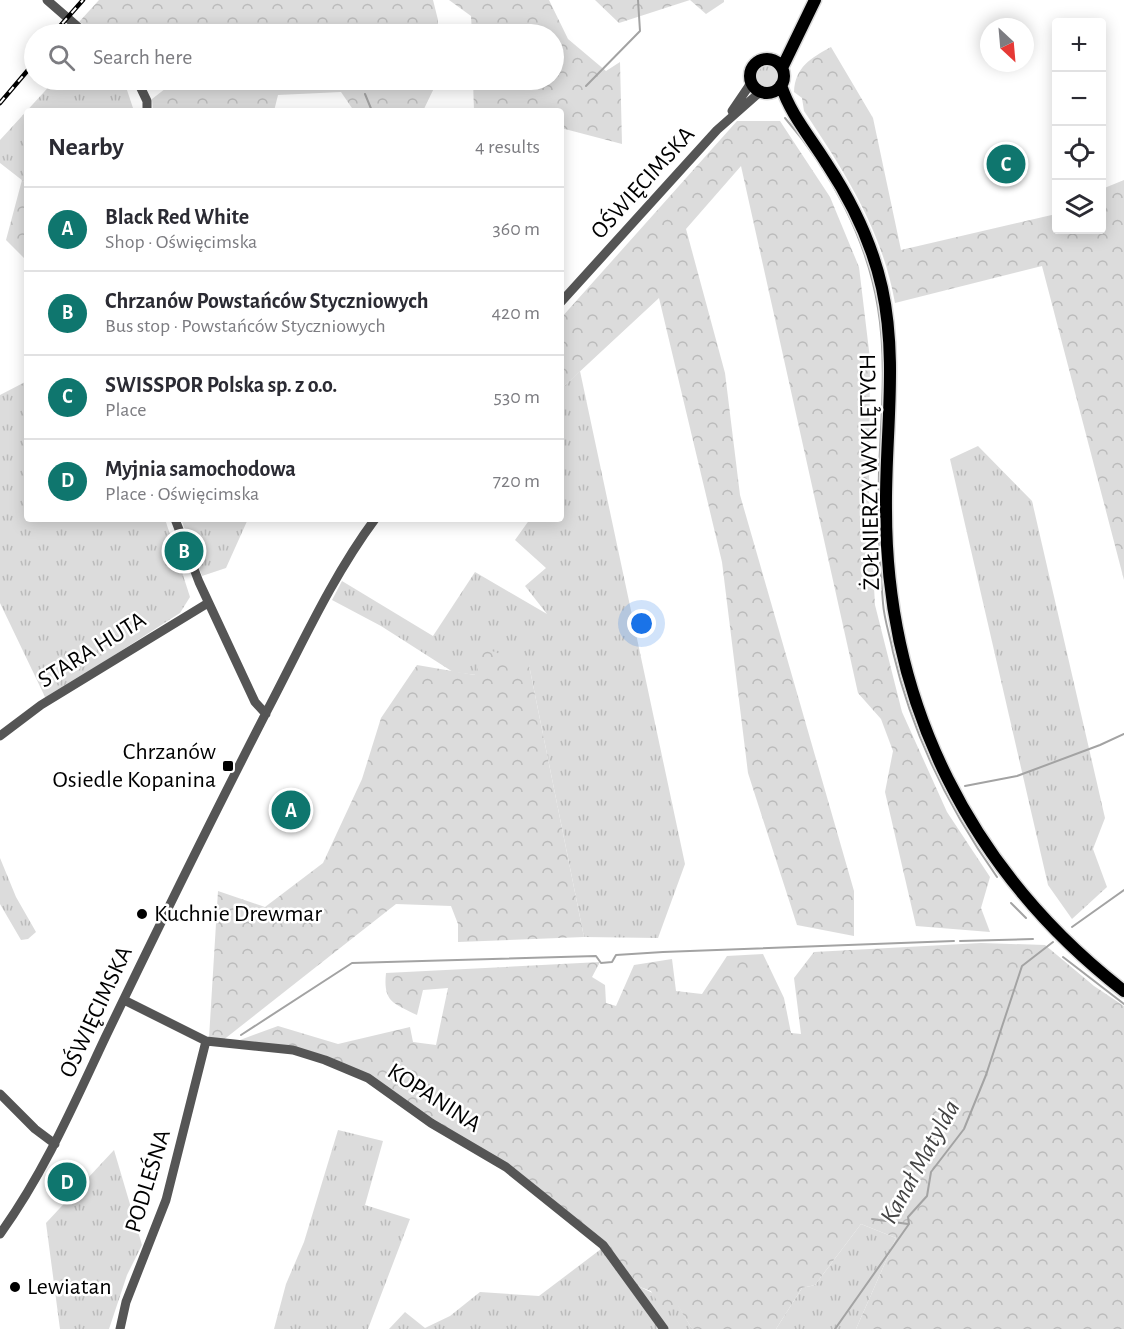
<!DOCTYPE html>
<meta charset="utf-8">
<style>
:root{--surface:#fff;--page:#f2f2f3;--text:#2b2b33;--muted:#7c7c81;--line:#e1e1e2;--accent:#0f766e}
body{margin:0;font-family:"Alegreya Sans",sans-serif;background:var(--page);color:var(--text)}
.controls{position:absolute;right:18px;top:18px;display:grid;overflow:hidden;border-radius:6px;box-shadow:0 3px 15px #0003}
.controls button{width:54px;height:54px;display:grid;place-items:center;padding:0;border:0;border-bottom:2px solid var(--line);background:var(--surface);color:var(--text);font:30px sans-serif}
.compass{position:absolute;left:980px;top:18px;width:54px;height:54px;border-radius:50%;background:var(--surface);box-shadow:0 3px 15px #0003;rotate:154deg}
.you{position:absolute;left:642px;top:624px;width:21px;height:21px;margin:-15px;border:4px solid #fff;border-radius:50%;background:#1a73e8;box-shadow:0 0 0 9px #1a73e833}
.badge{display:grid;place-items:center;width:39px;height:39px;border-radius:50%;background:var(--accent);color:#fff;font-size:20px;font-weight:700}
.pin{position:absolute;translate:-50% -50%;border:3px solid #fff;box-shadow:0 2px 6px #0006}
.list{margin:0;padding:0;list-style:none}
h2{display:flex;justify-content:space-between;align-items:center;height:78px;margin:0;padding:0 24px;font-size:26px}
h2 small{font-size:20px;font-weight:400;color:var(--muted)}
.list li{display:grid;grid-template-columns:39px 1fr auto;gap:18px;align-items:center;box-sizing:border-box;height:84px;padding:0 24px;border-top:2px solid var(--line)}
.list b{display:block;font-size:22px;white-space:nowrap}
.list p{margin:0;font-size:20px;white-space:nowrap;color:var(--muted)}
.list em{font-size:20px;font-style:normal;color:var(--muted)}
.icon{flex:none;width:33px;height:33px;fill:none;stroke:currentColor;stroke-width:2;stroke-linecap:round;stroke-linejoin:round}
.map{position:relative;flex:none;width:1124px;height:1329px;overflow:hidden}
.search{position:absolute;background:var(--surface);box-shadow:0 3px 15px #0003;left:24px;top:24px;width:540px;height:66px;display:flex;align-items:center;gap:15px;box-sizing:border-box;padding:0 21px;border-radius:33px;color:var(--muted);font-size:22px}
.panel{position:absolute;background:var(--surface);box-shadow:0 3px 15px #0003;left:24px;top:108px;width:540px;height:414px;border-radius:6px}
.map>svg:first-child{display:block}
.grass{fill:url(#grass-tufts)}
.forest{fill:url(#forest-crowns)}
.lines{fill:none;stroke-linecap:round;stroke-linejoin:round}
.stream{stroke:#a3a3a3;stroke-width:2}
.major-casing{stroke:#dbdbdb;stroke-width:15}
.minor{stroke:#555;stroke-width:9}
.major{stroke:#000;stroke-width:12}
.rail-casing{stroke:#000;stroke-width:4.5}
.rail{stroke:#fff;stroke-width:2;stroke-dasharray:7;stroke-linecap:butt}
.poi-dot{fill:#000;stroke:#fff;stroke-width:2}
.labels{text-anchor:middle;dominant-baseline:central;stroke-width:5;stroke-linejoin:round;paint-order:stroke}
.street-label{font-size:24px;fill:#000;stroke:#fff}
.poi-label{font-size:24px;fill:#000;stroke:#fff;text-anchor:start}
.water-label{font-size:26px;font-style:italic;fill:#444;stroke:#fff}
</style>
<div class="map">
<svg width="1124" height="1329" viewBox="0 0 1124 1329">
<defs>
<pattern id="grass-tufts" width="24" height="20" patternUnits="userSpaceOnUse" patternTransform="scale(1.5)"><rect width="24" height="20" fill="#dcdcdc"/><path d="M3 7l-1-3M5 7V3M7 7l1-3M15 17l-1-3M17 17v-4M19 17l1-3" fill="none" stroke="#bbb"/></pattern>
<pattern id="forest-crowns" width="20" height="18" patternUnits="userSpaceOnUse" patternTransform="scale(1.5)"><rect width="20" height="18" fill="#dcdcdc"/><path d="M2 6a3 3 0 1 1 6 0M12 15a3 3 0 1 1 6 0" fill="none" stroke="#bbb"/></pattern>
</defs>
<rect width="100%" height="100%" fill="#fff"/>
<!-- grass -->
<path class="grass" d="M754 75a12 12 0 1 1 24 0a12 12 0 1 1-24 0Z
M55,80h64l6,4 9,27h-107v73l-27,-21v-23z
M580,371l105,493 -27,74 -74,-1 -55,-272 -53,10 -23,-3 -72,-46 -49,-26 10,-19 91,55 42,-64 72,42 -22,-28 21,-18 -31,-28 15,-21h31v-130z
M27,381v138h138l25,78 -10,16 -134,86 -46,-96v-208z
M978,446l54,55 73,317 -12,31 14,38 -35,32 -24,-34 -98,-426z
M181,519h67l-22,49 -24,8z
M0,858l16,39 20,35 -8,7 -7,1 -21,-36z
M338,1130l45,11 -18,64 45,14 -42,110h-94l12,-45 18,-42z
M114,1150l28,95 -15,30 -18,54h-49l-14,-106z
M861,1224l35,14 -40,91h-80l26,-41 13,-3z
M609,1243l31,44 38,18 14,24h-303l16,-17 20,16 25,-12 30,-24 59,4z"/>
<!-- forest -->
<path class="forest" d="M99,0h334l5,20v14h-335l-24,-12z
M449,0h100l19,39 38,32 14,-9 2,82 -61,-16v-17h-87l-1,-31h81v-46h-82l-1,-18z
M595,0h95l-71,23z
M690,0h34v2l-18,12z
M831,47l42,71 28,132 155,-36v16h46v-41l22,-9v400l-82,-314 -147,37c-13,-73 -50,-131 -91,-192l-2,-13 -8,-6c1,-25 17,-34 37,-45z
M170,80h265v6l-12,25h-69l-13,-19 -63,3 -4,16h-121l-1,-12 18,-14z
M737,121h43l50,76 29,70 11,92 -1,138 6,108 27,107 45,100 43,65 -9,31 9,24 -74,-6 -31,-134 8,-41 -12,-32 -23,-26 -117,-527 -55,63 39,144 15,122 114,396v45l-57,-11 -49,-152 -26,-211 -63,-264 -98,91v-71z
M22,180l5,4v77l-21,-21z
M484,648l45,17 55,272 -126,5v-18l-7,-18 -55,-2 -174,137 -13,-3 9,-147 47,16 58,-44 39,-84 19,-61 36,-53 58,10z
M981,943l64,2 49,41 30,20v323h-268l40,-91 -35,-14 -46,61 -13,3 -26,41h-84l-14,-23 -16,3 -11,-18 -11,-4 -35,-46 -237,-167 -128,-34 38,-14 60,18 72,-17 3,15 23,3 12,-57 -25,2 -6,25c-24,-12 -34,-13 -31,-42l214,-11 -8,15 13,8 1,18 10,3 18,-41 38,-6 4,32 26,3 25,-38 36,-2 21,44 7,35 10,1 -7,-56 20,-26z"/>
<g class="lines">
<!-- stream -->
<path class="stream" d="M586,86l54,-55 -2,-31
M365,94l7,17
M785,118c46,53 82,121 93,190 9,54 3,109 1,163 -1,44 0,88 4,132 1,16 7,33 10,49 19,81 56,157 104,225
M965,786l52,-10 83,-31 24,-11
M1011,903l15,15
M1072,927l52,-37
M960,941l73,-2
M1063,957l61,47
M241,1035l111,-72 244,-7 5,7 11,-1 4,-7 47,-3 291,-11
M872,1219l36,5
M835,1329l74,-105 -1,-7 19,-21 4,-24 33,-43 22,-54 36,-109 31,-24"/>
<defs>
<path id="major" d="M750 76a17 17 0 1 1 34 0a17 17 0 1 1-34 0Z
M782,68l33,-68
M781,85c9,29 30,53 46,79 25,38 45,79 55,124 16,73 3,148 4,222 0,194 85,362 238,481"/>
</defs>
<!-- major casing -->
<use href="#major" class="major-casing"/>
<!-- minor -->
<path class="minor" d="M47,0l39,34
M137,80l10,21v10
M732,111l19,-28
M561,302l156,-172 43,-38
M175,519l24,63 56,120 11,12
M0,736l41,-31 167,-102
M124,1000l82,41 87,9 32,10 43,18 63,45 75,44 97,78 61,84
M0,1094l35,35 20,15
M0,1234c44,-61 73,-128 105,-196 53,-110 107,-220 163,-329 34,-65 64,-132 107,-190
M120,1329l6,-27 40,-102 40,-159"/>
<!-- major -->
<use href="#major" class="major"/>
<defs>
<path id="rail" d="M53,34l30,-34
M0,103l34,-40"/>
</defs>
<!-- rail casing -->
<use href="#rail" class="rail-casing"/>
<!-- rail -->
<use href="#rail" class="rail"/>
</g>
<!-- markers -->
<g class="poi-dot">
<rect x="222" y="760" width="12" height="12" rx="3"/>
<circle cx="142" cy="914" r="6"/>
<circle cx="15" cy="1287" r="6"/>
</g>
<g class="labels">
<!-- street labels -->
<g class="street-label">
<text transform="translate(643 183) rotate(-48)">OŚWIĘCIMSKA</text>
<text transform="translate(870 472) rotate(-91)">ŻOŁNIERZY WYKLĘTYCH</text>
<text transform="translate(92 650) rotate(-32)">STARA HUTA</text>
<text transform="translate(96 1012) rotate(-65)">OŚWIĘCIMSKA</text>
<text transform="translate(434 1098) rotate(33)">KOPANINA</text>
<text transform="translate(148 1181) rotate(-73)">PODLEŚNA</text>
</g>
<!-- poi labels -->
<g class="poi-label">
<text x="216" y="752" text-anchor="end">Chrzanów<tspan x="216" dy="28">Osiedle Kopanina</tspan></text>
<text x="154" y="914">Kuchnie Drewmar</text>
<text x="27" y="1287">Lewiatan</text>
</g>
<!-- water labels -->
<g class="water-label">
<text transform="translate(920 1162) rotate(-61)">Kanał Matylda</text>
</g>
</g>
</svg>
<div class="controls">
<button>+</button>
<button>−</button>
<button><svg class="icon" aria-label="locate" viewBox="0 0 24 24"><circle cx="12" cy="12" r="6"/><path d="M12 2v4M12 18v4M2 12h4M18 12h4"/></svg></button>
<button><svg class="icon" aria-label="layers" viewBox="0 0 24 24"><path d="M12 4l9 5-9 5-9-5zM3 14l9 5 9-5"/></svg></button>
</div>
<svg class="compass" viewBox="-18 -18 36 36"><path d="M0-13l5 13h-10z" fill="#e53935"/><path d="M0 13l5-13h-10z" fill="#7c7c81"/></svg>
<div class="you"></div>
<div class="pin badge" style="left:291px;top:810px">A</div>
<div class="pin badge" style="left:184px;top:551px">B</div>
<div class="pin badge" style="left:1006px;top:164px">C</div>
<div class="pin badge" style="left:67px;top:1182px">D</div>
<div class="search"><svg class="icon" aria-label="search" viewBox="0 0 24 24"><circle cx="10" cy="10" r="6"/><path d="M15 15l6 6"/></svg>Search here</div>
<section class="panel">
<h2>Nearby<small>4 results</small></h2>
<ul class="list">
<li><span class="badge">A</span><div><b>Black Red White</b><p>Shop · Oświęcimska</p></div><em>360 m</em></li>
<li><span class="badge">B</span><div><b>Chrzanów Powstańców Styczniowych</b><p>Bus stop · Powstańców Styczniowych</p></div><em>420 m</em></li>
<li><span class="badge">C</span><div><b>SWISSPOR Polska sp. z o.o.</b><p>Place</p></div><em>530 m</em></li>
<li><span class="badge">D</span><div><b>Myjnia samochodowa</b><p>Place · Oświęcimska</p></div><em>720 m</em></li>
</ul>
</section>
</div>
